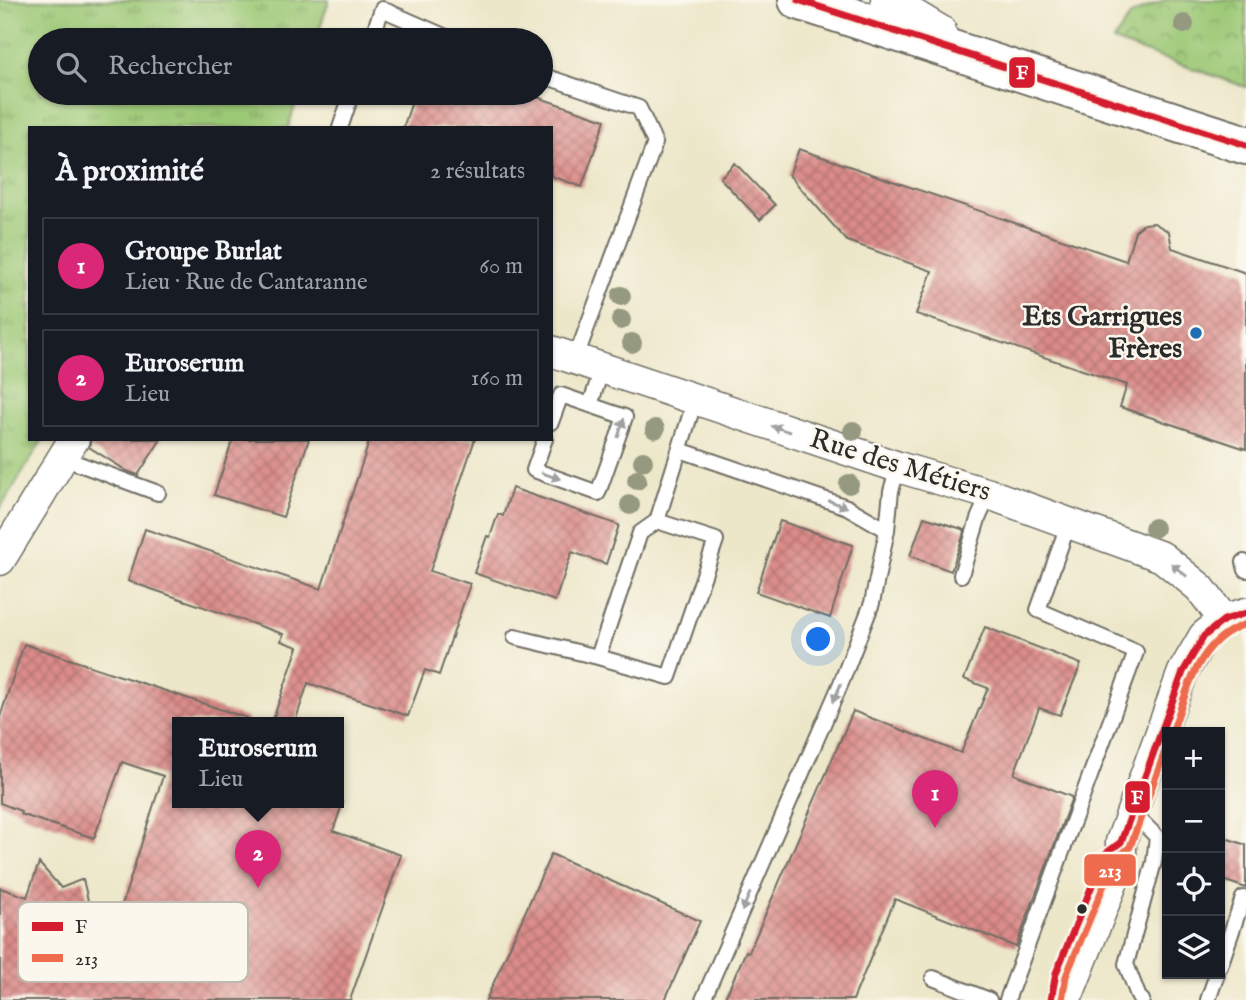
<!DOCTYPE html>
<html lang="fr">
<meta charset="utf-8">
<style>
:root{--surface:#171b24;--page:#242831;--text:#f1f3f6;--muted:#9ea1a6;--line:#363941;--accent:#db2777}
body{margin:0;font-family:"IM FELL English",serif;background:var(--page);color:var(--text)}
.controls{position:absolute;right:21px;bottom:21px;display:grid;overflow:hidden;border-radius:0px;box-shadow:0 2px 5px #0004}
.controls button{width:63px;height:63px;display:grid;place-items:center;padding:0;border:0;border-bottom:2px solid var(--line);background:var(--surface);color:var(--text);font:35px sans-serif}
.you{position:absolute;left:819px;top:640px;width:24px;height:24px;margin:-18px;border:5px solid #fff;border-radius:50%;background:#1a73e8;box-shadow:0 0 0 10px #1a73e833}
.badge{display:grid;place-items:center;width:46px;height:46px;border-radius:50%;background:var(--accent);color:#fff;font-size:23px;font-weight:700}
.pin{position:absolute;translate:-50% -58px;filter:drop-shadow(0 2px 4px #0008)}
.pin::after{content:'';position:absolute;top:37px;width:24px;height:21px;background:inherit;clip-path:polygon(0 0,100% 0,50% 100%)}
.popup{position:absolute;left:172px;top:717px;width:172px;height:91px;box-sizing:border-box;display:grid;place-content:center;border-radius:0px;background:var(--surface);filter:drop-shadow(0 2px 5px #0005);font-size:23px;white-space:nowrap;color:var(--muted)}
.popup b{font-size:26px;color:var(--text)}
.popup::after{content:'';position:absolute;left:50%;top:100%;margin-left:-14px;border:14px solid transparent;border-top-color:var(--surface)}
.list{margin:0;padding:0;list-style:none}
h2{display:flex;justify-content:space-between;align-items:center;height:91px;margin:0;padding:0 28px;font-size:30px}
h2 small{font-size:23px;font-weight:400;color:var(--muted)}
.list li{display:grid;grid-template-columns:46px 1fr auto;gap:21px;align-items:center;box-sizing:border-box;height:98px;margin:0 14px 14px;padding:0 14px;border:2px solid var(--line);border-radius:0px}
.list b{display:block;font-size:26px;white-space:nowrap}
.list p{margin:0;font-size:23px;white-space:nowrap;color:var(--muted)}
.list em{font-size:23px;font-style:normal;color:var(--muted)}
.icon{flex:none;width:38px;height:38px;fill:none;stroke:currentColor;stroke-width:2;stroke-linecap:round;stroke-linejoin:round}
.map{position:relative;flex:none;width:1246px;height:1000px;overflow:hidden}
.search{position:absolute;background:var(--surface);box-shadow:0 2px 5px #0004;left:28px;top:28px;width:525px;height:77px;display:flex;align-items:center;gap:18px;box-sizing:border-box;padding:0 24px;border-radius:38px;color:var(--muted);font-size:26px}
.panel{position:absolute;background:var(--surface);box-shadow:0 2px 5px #0004;left:28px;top:126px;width:525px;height:315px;border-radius:0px}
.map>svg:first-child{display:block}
.grass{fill:url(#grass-tufts);stroke:#637a50;stroke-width:2}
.park{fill:url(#park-crowns);stroke:#637a50;stroke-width:2}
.building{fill:url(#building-cross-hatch)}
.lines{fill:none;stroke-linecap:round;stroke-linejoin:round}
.service-casing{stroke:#6f6d63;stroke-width:18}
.minor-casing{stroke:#6f6d63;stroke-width:33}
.secondary-casing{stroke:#6f6d63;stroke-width:42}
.service{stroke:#fff;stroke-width:14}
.minor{stroke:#fff;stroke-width:30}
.secondary{stroke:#fff;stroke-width:38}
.bus-1-casing{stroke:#fbf7ec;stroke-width:12}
.bus-2-casing{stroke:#fbf7ec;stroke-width:12}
.bus-1{stroke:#d41d2f;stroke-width:7}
.bus-2{stroke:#ee6c4d;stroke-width:7}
.tree{fill:#95997f}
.oneway{fill:#a0a0a0}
.poi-dot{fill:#1f6fb2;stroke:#fbf7ec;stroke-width:2.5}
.bus-dot{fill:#2b2b2b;stroke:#fbf7ec;stroke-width:2.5}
.labels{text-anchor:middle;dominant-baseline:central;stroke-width:5;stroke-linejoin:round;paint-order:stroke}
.poi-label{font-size:28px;font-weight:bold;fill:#2b2b2b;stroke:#fbf7ec;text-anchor:end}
.street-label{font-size:28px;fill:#2b2b2b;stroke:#fbf7ec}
.key{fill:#fbf7ec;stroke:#bdbab2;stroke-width:2}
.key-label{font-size:19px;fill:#2b2b2b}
.line-badge{stroke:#fbf7ec;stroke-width:2.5}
.badge-label{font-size:19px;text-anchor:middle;font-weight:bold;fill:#fff}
</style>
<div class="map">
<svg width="1246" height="1000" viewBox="0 0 1246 1000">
<defs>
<pattern id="grass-tufts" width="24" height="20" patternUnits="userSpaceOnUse" patternTransform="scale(1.75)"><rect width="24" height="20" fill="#9bc875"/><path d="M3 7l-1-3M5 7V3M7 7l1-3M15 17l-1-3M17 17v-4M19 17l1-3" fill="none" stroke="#7fa360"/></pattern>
<pattern id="park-crowns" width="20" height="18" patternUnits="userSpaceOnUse" patternTransform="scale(1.75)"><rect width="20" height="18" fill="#9bc875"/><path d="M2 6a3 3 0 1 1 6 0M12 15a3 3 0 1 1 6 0" fill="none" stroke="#7fa360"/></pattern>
<pattern id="building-cross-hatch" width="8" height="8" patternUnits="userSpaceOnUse" patternTransform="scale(1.75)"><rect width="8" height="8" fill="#db8c8a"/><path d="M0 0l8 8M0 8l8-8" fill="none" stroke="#b27371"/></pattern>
</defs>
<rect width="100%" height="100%" fill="#fbf7ec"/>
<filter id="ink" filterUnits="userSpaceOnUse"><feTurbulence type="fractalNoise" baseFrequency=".0143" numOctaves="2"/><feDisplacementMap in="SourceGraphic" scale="14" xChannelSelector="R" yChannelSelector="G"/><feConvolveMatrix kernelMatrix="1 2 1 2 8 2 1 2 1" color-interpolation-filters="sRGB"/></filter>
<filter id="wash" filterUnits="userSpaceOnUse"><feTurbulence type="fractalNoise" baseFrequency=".00686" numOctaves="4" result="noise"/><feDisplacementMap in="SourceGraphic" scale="28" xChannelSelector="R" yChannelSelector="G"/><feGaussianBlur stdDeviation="1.57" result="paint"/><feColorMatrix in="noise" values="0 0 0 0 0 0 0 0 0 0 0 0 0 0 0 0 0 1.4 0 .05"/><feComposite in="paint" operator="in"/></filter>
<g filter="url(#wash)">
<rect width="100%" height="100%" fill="#ede7ca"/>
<!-- grass -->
<path class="grass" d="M0,0h329l-13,40h-276v53h259l-11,35h-258v311h13l-43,70z"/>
<!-- park -->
<path class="park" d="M1164,0h82v87l-133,-46 18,-26z"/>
<g id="blocks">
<!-- building -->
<path class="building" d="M415,93h110l80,27 -23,67 -31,-11v-48h-148z
M799,149l327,112 9,-30 9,-7 10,-1 15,9 3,16 74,25v176l-126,-42 7,-22 -211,-71 16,-43 -85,-30 -58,-66z
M735,163l40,42 -15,15 -40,-42z
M91,439h70l-23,36 -11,-4 -38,-24z
M233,439h76l-26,78 -69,-22z
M370,439h105l-45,132 40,13 -31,91 -14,-5 -17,46 -100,-33 -13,39h-23l26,-75 -17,-6 2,-7 -155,-53 17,-52 176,60z
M512,488l107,37 -13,39 -34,-12 -17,49 -81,-28 13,-37 3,1 8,-23 5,2z
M924,517l41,13 -14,41 -41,-15z
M780,521l73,24 -23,73 -74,-26z
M985,627l96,37 -21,51 -21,-7 -25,66 58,23 -56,150 -121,-48 -42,101h-129l22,-49 3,1 104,-241 108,42 27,-65 -24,-9z
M24,644l223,74v4h-69v80h165l-10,29 68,24 -51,145h-350v-112l27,9 12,-34 22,25 22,-9 6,26 30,9 44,-138 -41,-14 -28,76 -74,-24 1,-3 -21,-8v-86z
M1220,836l26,9v43l-26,-9z
M551,854l149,67 -35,79h-179z"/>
</g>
</g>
<g filter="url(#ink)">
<use href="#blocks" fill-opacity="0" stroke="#6f6d63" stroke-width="2"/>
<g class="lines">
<defs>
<path id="service" d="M371,40l11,-31 71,31
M541,75l98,33 16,35 -80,217
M340,128l12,-35
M590,405l12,-36
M545,439l-11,31 64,23 27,-76 -64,-22 -10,27
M680,450l167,57 40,23 -15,73 -31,80 -138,317
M63,458l95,35
M657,521l-17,12 -42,124 71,20 47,-137 -59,-19 38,-121
M887,530l4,-39 7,-24
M1244,562l2,8
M961,575l17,-56 11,-25
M515,637l83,20
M1132,812l25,25 -3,25 -28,102 13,34 3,2
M1220,966l23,-68
M933,978l56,22
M1007,1000l129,-348 -98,-42 31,-88
M1208,1000l9,-26"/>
<path id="minor" d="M886,0l12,5 43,26
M551,351l347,116 91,27 173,63 38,31 24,32
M0,560l74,-121
M1064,1000l6,-10 51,-129v-19l62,-170 21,-36 20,-16 22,-7"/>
<path id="secondary" d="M798,0l448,145"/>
</defs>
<!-- service casing -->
<use href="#service" class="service-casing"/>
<!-- minor casing -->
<use href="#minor" class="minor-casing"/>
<!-- secondary casing -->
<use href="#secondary" class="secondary-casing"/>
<!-- service -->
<use href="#service" class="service"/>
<!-- minor -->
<use href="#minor" class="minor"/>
<!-- secondary -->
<use href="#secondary" class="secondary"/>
<defs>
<path id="bus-1" d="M798,0l448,145
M1051,1000l5,-27 49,-119 16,-12 62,-170 21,-36 20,-16 22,-7"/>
<path id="bus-2" d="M1172,732c16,-43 26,-93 74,-108
M1062,1000l4,-24 48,-115 16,-14 37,-101"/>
</defs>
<!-- bus-1 casing -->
<use href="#bus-1" class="bus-1-casing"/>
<!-- bus-2 casing -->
<use href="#bus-2" class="bus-2-casing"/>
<!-- bus-1 -->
<use href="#bus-1" class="bus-1"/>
<!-- bus-2 -->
<use href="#bus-2" class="bus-2"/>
</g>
<!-- trees -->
<g class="tree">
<circle cx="1184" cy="24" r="10"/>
<circle cx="621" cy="296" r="10"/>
<circle cx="621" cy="320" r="10"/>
<circle cx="632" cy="343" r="10"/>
<circle cx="655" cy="429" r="10"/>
<circle cx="853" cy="431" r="10"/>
<circle cx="643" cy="461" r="10"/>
<circle cx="637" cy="480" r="10"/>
<circle cx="849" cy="484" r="10"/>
<circle cx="630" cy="505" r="10"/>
<circle cx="1154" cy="528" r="10"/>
</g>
<!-- one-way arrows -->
<defs><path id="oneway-solid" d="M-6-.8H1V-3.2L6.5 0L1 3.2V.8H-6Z" transform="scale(1.75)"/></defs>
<g class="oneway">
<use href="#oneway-solid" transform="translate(621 428) rotate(-72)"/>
<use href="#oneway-solid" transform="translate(781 429) rotate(-162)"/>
<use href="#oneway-solid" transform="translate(551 476) rotate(19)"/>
<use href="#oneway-solid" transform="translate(838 504) rotate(20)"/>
<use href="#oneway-solid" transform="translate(1179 570) rotate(-141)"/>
<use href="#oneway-solid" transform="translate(837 693) rotate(113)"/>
<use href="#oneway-solid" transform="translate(746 902) rotate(114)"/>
</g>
</g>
<!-- markers -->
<circle class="poi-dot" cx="1196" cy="333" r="7"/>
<circle class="bus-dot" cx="1082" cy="909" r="6"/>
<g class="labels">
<!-- poi labels -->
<g class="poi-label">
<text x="1182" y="317">Ets Garrigues<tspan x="1182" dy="32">Frères</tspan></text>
</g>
<!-- street labels -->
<g class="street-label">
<text transform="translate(900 466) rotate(17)">Rue des Métiers</text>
</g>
</g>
<!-- legend -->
<rect x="18" y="902" width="230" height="80" rx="10" class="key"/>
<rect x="32" y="922" width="31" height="9" fill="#d41d2f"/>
<rect x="32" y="954" width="31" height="8" fill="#ee6c4d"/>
<g class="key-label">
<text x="75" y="933">F</text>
<text x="75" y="965">213</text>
</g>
<g class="line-badge">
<rect x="1008" y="56" width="28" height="33" rx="7" fill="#d41d2f"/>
<rect x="1124" y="780" width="27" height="34" rx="7" fill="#d41d2f"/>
<rect x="1083" y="853" width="54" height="34" rx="7" fill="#ee6c4d"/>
</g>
<g class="badge-label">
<text x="1022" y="79">F</text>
<text x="1137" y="804">F</text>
<text x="1110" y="877">213</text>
</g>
</svg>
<div class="controls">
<button>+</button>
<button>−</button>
<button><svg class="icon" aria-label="locate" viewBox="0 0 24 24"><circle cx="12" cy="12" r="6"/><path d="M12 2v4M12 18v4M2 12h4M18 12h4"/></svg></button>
<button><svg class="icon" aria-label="layers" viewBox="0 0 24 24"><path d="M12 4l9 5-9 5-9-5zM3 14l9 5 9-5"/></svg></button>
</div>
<div class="you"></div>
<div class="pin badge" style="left:935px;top:828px">1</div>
<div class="pin badge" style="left:258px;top:888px">2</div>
<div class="popup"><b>Euroserum</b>Lieu</div>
<div class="search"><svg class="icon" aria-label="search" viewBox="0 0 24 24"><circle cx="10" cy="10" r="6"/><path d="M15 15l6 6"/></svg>Rechercher</div>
<section class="panel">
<h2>À proximité<small>2 résultats</small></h2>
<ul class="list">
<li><span class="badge">1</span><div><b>Groupe Burlat</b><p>Lieu · Rue de Cantaranne</p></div><em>60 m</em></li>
<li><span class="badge">2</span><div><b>Euroserum</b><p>Lieu</p></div><em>160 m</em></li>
</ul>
</section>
</div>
